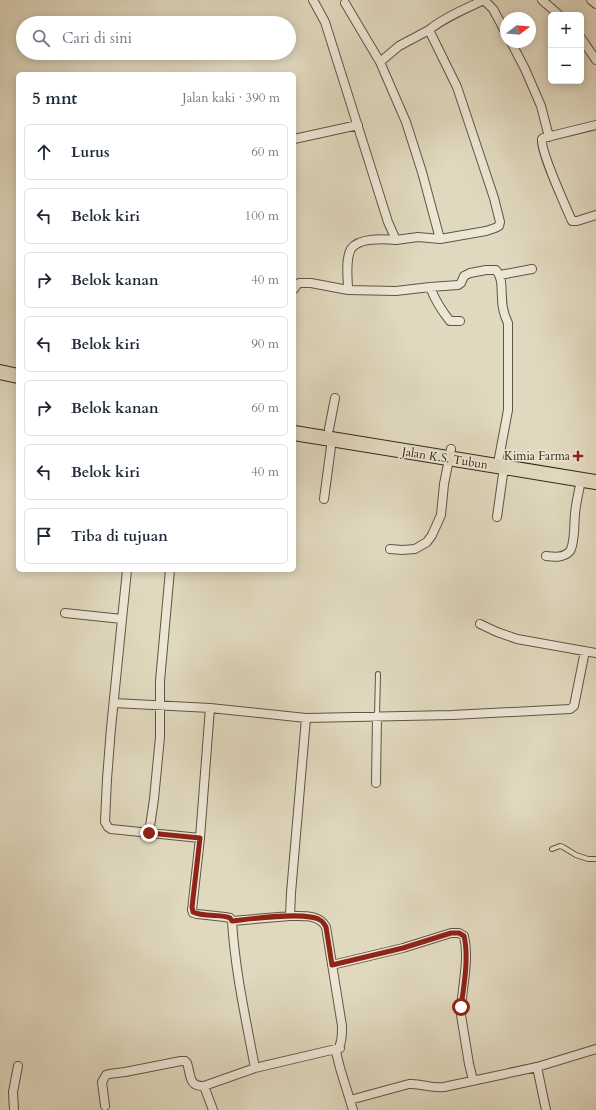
<!DOCTYPE html>
<html lang="id">
<meta charset="utf-8">
<style>
:root{--surface:#fff;--page:#f2f2f3;--text:#1f2937;--muted:#747a83;--line:#e0e1e3}
body{margin:0;font-family:Cardo,serif;background:var(--page);color:var(--text)}
.controls{position:absolute;right:12px;top:12px;display:grid;overflow:hidden;border-radius:6px;box-shadow:0 2px 10px #0003}
.controls button{width:36px;height:36px;display:grid;place-items:center;padding:0;border:0;border-bottom:1px solid var(--line);background:var(--surface);color:var(--text);font:20px sans-serif}
.compass{position:absolute;left:500px;top:12px;width:36px;height:36px;border-radius:50%;background:var(--surface);box-shadow:0 2px 10px #0003;rotate:74deg}
.stop{position:absolute;width:12px;height:12px;margin:-9px;border:3px solid #8f2418;border-radius:50%;background:#fff}
.stop.end{background:#8f2418;border-color:#fff;box-shadow:0 1px 4px #0008}
.list{margin:0;padding:0;list-style:none}
h2{display:flex;justify-content:space-between;align-items:center;height:52px;margin:0;padding:0 16px;font-size:17px}
h2 small{font-size:13px;font-weight:400;color:var(--muted)}
.list li{display:grid;grid-template-columns:26px 1fr auto;gap:12px;align-items:center;box-sizing:border-box;height:56px;margin:0 8px 8px;padding:0 8px;border:1px solid var(--line);border-radius:6px}
.list b{display:block;font-size:15px;white-space:nowrap}
.list em{font-size:13px;font-style:normal;color:var(--muted)}
.icon{flex:none;width:22px;height:22px;fill:none;stroke:currentColor;stroke-width:2;stroke-linecap:round;stroke-linejoin:round}
.map{position:relative;flex:none;width:596px;height:1110px;overflow:hidden}
.search{position:absolute;background:var(--surface);box-shadow:0 2px 10px #0003;left:16px;top:16px;width:280px;height:44px;display:flex;align-items:center;gap:10px;box-sizing:border-box;padding:0 14px;border-radius:22px;color:var(--muted);font-size:15px}
.panel{position:absolute;background:var(--surface);box-shadow:0 2px 10px #0003;left:16px;top:72px;width:280px;height:500px;border-radius:6px}
.map>svg:first-child{display:block}
.lines{fill:none;stroke-linecap:round;stroke-linejoin:round}
.service-casing{stroke:#615442;stroke-width:6}
.minor-casing{stroke:#615442;stroke-width:10}
.trunk-casing{stroke:#362819;stroke-width:16}
.service{stroke:#ece6d5;stroke-width:4}
.minor{stroke:#ece6d5;stroke-width:8}
.trunk{stroke:#e1d9bf;stroke-width:14}
.route{stroke:#8f2418;stroke-width:5}
.poi-dot{fill:#8f2418;stroke:#ece6d5;stroke-width:1.5}
.labels{text-anchor:middle;dominant-baseline:central;stroke-width:3;stroke-linejoin:round;paint-order:stroke}
.poi-label{font-size:12px;fill:#362819;stroke:#ece6d5;text-anchor:end}
.street-label{font-size:12px;fill:#362819;stroke:#ece6d5}
</style>
<div class="map">
<svg width="596" height="1110" viewBox="0 0 596 1110">
<rect width="100%" height="100%" fill="#e1d9bf"/>
<filter id="stains"><feTurbulence type="fractalNoise" baseFrequency=".005" numOctaves="4"/><feColorMatrix values="0 0 0 0 .2 0 0 0 0 .09 0 0 0 0 .02 0 0 0 .5 -.17"/></filter>
<radialGradient id="worn" r=".72"><stop offset=".6" stop-color="#630" stop-opacity="0"/><stop offset="1" stop-color="#630" stop-opacity=".3"/></radialGradient>
<g class="lines">
<defs>
<path id="service" d="M377,716l1,-42
M552,849l8,-3 3,1 13,8 12,4h8"/>
<path id="minor" d="M313,0l12,22 63,200 8,18c-12,-1 -37,-3 -45,9 -6,11 -3,29 -3,41
M484,0l9,9 13,24
M542,0l17,15
M591,0l5,4
M345,3l35,59
M429,30l-30,16 -19,16 26,60 16,50 18,67
M581,38l15,22
M511,42l14,27 16,37 8,31
M596,125l-53,13 -1,1c-2,12 24,68 30,82h5l19,-6
M294,139l64,-14
M396,240l22,-3 22,2 46,-8 9,-3 4,-2 1,-4 -6,-24 -37,-111 -28,-57c16,-13 36,-21 55,-30
M500,275l32,-6
M430,287c5,13 11,23 20,34h10
M294,289l2,-3 3,-3h12l37,7 48,1 34,-4 28,-2 3,-2 3,-7 6,-3 16,-3h10c7,9 5,17 6,28 0,8 2,17 6,25v87l-9,48
M329,429l6,-31
M324,499l8,-60
M497,517l7,-50
M390,549l12,1 13,-1 12,-7 5,-7 9,-20 3,-31 7,-35
M546,556c9,1 18,2 24,-5 5,-8 4,-28 5,-37 1,-12 4,-23 6,-34
M127,570l-16,158 -4,51 -2,43 3,5 3,2 89,9
M65,613l57,6
M480,624l17,8 20,7 79,14
M114,703l96,5 96,10 146,-3 118,-6 4,-3 11,-55
M210,708l-10,130 -8,72 1,3 4,1 28,3 5,1 2,3c3,50 14,99 23,147
M306,718l-15,175 -1,23c13,0 29,-2 36,11l16,99c0,9 0,19 -6,26l4,16 13,42
M376,783l1,-67
M149,833l5,-34 6,-62v-56l10,-111
M232,921l58,-5
M332,965l71,-17 48,-15h8l5,3c6,25 -3,53 -3,79l8,49 4,16
M537,1067l9,43
M204,1086l9,24
M350,1100l59,-16c13,-1 21,5 35,3l93,-20 59,-18
M105,1106l-3,-24 4,-7 3,-1 16,-2 56,-11h4l2,2c4,11 1,24 17,23l51,-18 85,-20
M14,1110l-1,-18 5,-26"/>
<path id="trunk" d="M0,372l18,4
M294,433l302,49"/>
</defs>
<!-- service casing -->
<use href="#service" class="service-casing"/>
<!-- minor casing -->
<use href="#minor" class="minor-casing"/>
<!-- trunk casing -->
<use href="#trunk" class="trunk-casing"/>
<!-- service -->
<use href="#service" class="service"/>
<!-- minor -->
<use href="#minor" class="minor"/>
<!-- trunk -->
<use href="#trunk" class="trunk"/>
</g>
<g class="lines">
<!-- route -->
<path class="route" d="M149,833l51,5 -8,69 1,5c9,5 32,2 37,6 1,1 1,2 2,3 18,-2 74,-10 88,-1 3,1 4,4 6,7l6,38 71,-17 48,-15h8l5,3c5,21 0,49 -3,71"/>
</g>
<!-- markers -->
<path class="poi-dot" d="M576 450h4v4h4v4h-4v4h-4v-4h-4v-4h4z"/>
<g class="labels">
<!-- poi labels -->
<g class="poi-label">
<text x="570" y="456">Kimia Farma</text>
</g>
<!-- street labels -->
<g class="street-label">
<text transform="translate(445 458) rotate(9)">Jalan K.S. Tubun</text>
</g>
</g>
<rect width="100%" height="100%" filter="url(#stains)"/>
<rect width="100%" height="100%" fill="url(#worn)"/>
</svg>
<div class="controls">
<button>+</button>
<button>−</button>
</div>
<svg class="compass" viewBox="-18 -18 36 36"><path d="M0-13l5 13h-10z" fill="#e53935"/><path d="M0 13l5-13h-10z" fill="#747a83"/></svg>
<div class="stop" style="left:461px;top:1007px"></div>
<div class="stop end" style="left:149px;top:833px"></div>
<div class="search"><svg class="icon" aria-label="search" viewBox="0 0 24 24"><circle cx="10" cy="10" r="6"/><path d="M15 15l6 6"/></svg>Cari di sini</div>
<section class="panel">
<h2>5 mnt<small>Jalan kaki · 390 m</small></h2>
<ul class="list">
<li><svg class="icon" aria-label="ahead" viewBox="0 0 24 24"><path d="M12 20V5M6 11l6-6 6 6"/></svg><div><b>Lurus</b></div><em>60 m</em></li>
<li><svg class="icon" aria-label="left" viewBox="0 0 24 24"><path d="M17 20v-9H6M10 6l-5 5 5 5"/></svg><div><b>Belok kiri</b></div><em>100 m</em></li>
<li><svg class="icon" aria-label="right" viewBox="0 0 24 24"><path d="M7 20v-9h11M14 6l5 5-5 5"/></svg><div><b>Belok kanan</b></div><em>40 m</em></li>
<li><svg class="icon" aria-label="left" viewBox="0 0 24 24"><path d="M17 20v-9H6M10 6l-5 5 5 5"/></svg><div><b>Belok kiri</b></div><em>90 m</em></li>
<li><svg class="icon" aria-label="right" viewBox="0 0 24 24"><path d="M7 20v-9h11M14 6l5 5-5 5"/></svg><div><b>Belok kanan</b></div><em>60 m</em></li>
<li><svg class="icon" aria-label="left" viewBox="0 0 24 24"><path d="M17 20v-9H6M10 6l-5 5 5 5"/></svg><div><b>Belok kiri</b></div><em>40 m</em></li>
<li><svg class="icon" aria-label="arrive" viewBox="0 0 24 24"><path d="M6 21V4h12l-3 4 3 4H6"/></svg><div><b>Tiba di tujuan</b></div></li>
</ul>
</section>
</div>
